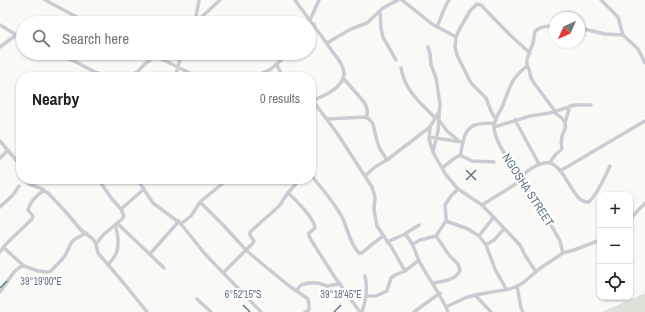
<!DOCTYPE html>
<meta charset="utf-8">
<style>
:root{--surface:#fff;--page:#f6f6f6;--text:#222;--muted:#767676;--line:#e0e0e0}
body{margin:0;font-family:"Archivo Narrow",sans-serif;background:var(--page);color:var(--text)}
.controls{position:absolute;right:12px;bottom:12px;display:grid;overflow:hidden;border-radius:8px;box-shadow:0 1px 3px #0004}
.controls button{width:36px;height:36px;display:grid;place-items:center;padding:0;border:0;border-bottom:1px solid var(--line);background:var(--surface);color:var(--text);font:20px sans-serif}
.compass{position:absolute;left:549px;top:12px;width:36px;height:36px;border-radius:50%;background:var(--surface);box-shadow:0 1px 3px #0004;rotate:225deg}
.list{margin:0;padding:0;list-style:none}
h2{display:flex;justify-content:space-between;align-items:center;height:52px;margin:0;padding:0 16px;font-size:17px}
h2 small{font-size:13px;font-weight:400;color:var(--muted)}
.icon{flex:none;width:22px;height:22px;fill:none;stroke:currentColor;stroke-width:2;stroke-linecap:round;stroke-linejoin:round}
.map{position:relative;flex:none;width:645px;height:312px;overflow:hidden}
.search{position:absolute;background:var(--surface);box-shadow:0 1px 3px #0004;left:16px;top:16px;width:300px;height:44px;display:flex;align-items:center;gap:10px;box-sizing:border-box;padding:0 14px;border-radius:22px;color:var(--muted);font-size:15px}
.panel{position:absolute;background:var(--surface);box-shadow:0 1px 3px #0004;left:16px;top:72px;width:300px;height:112px;border-radius:16px}
.map>svg:first-child{display:block}
.green{fill:#dbe2d7}
.lines{fill:none;stroke-linecap:round;stroke-linejoin:round}
.street{stroke:#c9cdd1;stroke-width:3.5}
.ticks{fill:none;stroke:#617585;stroke-width:1.5}
.labels{text-anchor:middle;dominant-baseline:central;stroke-width:4;stroke-linejoin:round;paint-order:stroke}
.street-label{font-size:12px;fill:#617585;stroke:#fff}
.ticks-label{font-size:10px;text-anchor:middle;fill:#617585;stroke:#fff;stroke-width:4;stroke-linejoin:round;paint-order:stroke}
</style>
<div class="map">
<svg width="645" height="312" viewBox="0 0 645 312">
<rect width="100%" height="100%" fill="#f9f9f6"/>
<!-- green -->
<path class="green" d="M645,293v19h-43z"/>
<g class="lines">
<!-- street -->
<path class="street" d="M45,0l43,23
M295,0c12,17 25,33 37,51 3,5 8,9 10,15 2,3 2,6 2,9 -2,13 -22,22 -33,26
M402,0l30,24 24,13
M601,0l17,17 5,18 15,14 7,14
M380,11l1,17 2,9 13,23
M310,20l9,-20
M195,22l4,-22
M195,23l25,-23
M0,25l23,14
M555,26c-7,0 -14,0 -20,5l-2,12 -6,16v7l2,3 2,9 3,5 21,28
M437,27l8,-20 4,-7
M579,28l26,6 18,1
M309,30l5,-6
M327,43l24,-14 16,-6 16,-15 15,-8
M0,47l16,-12
M428,47l2,7 1,11 5,13 4,26 -2,27 -5,21
M54,53l18,7 23,12 15,5
M149,53l49,24
M277,65l6,12
M527,66c-15,12 -16,18 -23,36 -2,8 -10,16 -10,25 0,17 29,55 39,69 7,12 14,23 21,34l6,11 3,12
M401,68c4,23 19,34 34,50
M127,77l10,-5 8,-8 14,-11
M175,77l7,-24
M254,77l17,-8 18,-16
M343,78l21,24c3,5 5,10 2,15
M313,101l24,32 35,54 3,10 -1,13 3,16 15,22 13,23
M439,112l-9,15 -1,12 2,7 3,8 12,21 12,14 24,16 38,40 5,10 11,17
M327,119l39,-2 4,3 3,4 4,17 3,8 7,11
M439,120l8,11 11,9
M496,120l-5,-9 -5,-13 -15,-15 -14,-28 -2,-8 1,-10 3,-7 11,-19 7,-7 4,1 28,29 21,19
M515,120l24,44
M565,123l5,-17
M494,127l36,-11 20,-3 25,-8h16
M429,137l33,5
M0,141l16,19 5,7
M460,156c3,-11 3,-27 15,-31 6,-2 13,-2 19,-2
M0,158l8,-8
M550,162l6,-8 6,-5c-1,-4 -1,-8 0,-13 1,-4 5,-8 3,-13 -1,-5 -8,-8 -11,-11
M442,168l13,-10 3,-2h4l10,5 22,1
M560,171l85,-50
M311,175c11,14 24,28 32,44 5,11 7,25 16,34h3l8,-7 13,-10
M365,176l10,-9 12,-7 43,-33
M520,177c7,-5 15,-13 24,-14 17,-4 25,27 36,36 3,3 6,3 9,3 10,-10 15,-24 21,-36
M25,179l4,5 11,4 8,5 17,18 16,19 12,9 3,5 2,9 24,28 25,31
M137,179l16,24 28,21 24,30 56,58
M288,193c7,6 27,26 27,35l-6,5v3l2,4 23,36 26,36
M200,202l24,24 22,24 8,7 34,28 20,14 1,6v4l-1,2 -3,1
M482,205l40,-25
M0,207l13,-12 6,-9
M121,209l23,-20
M630,219l15,-16
M446,221l22,8 11,7 7,9
M117,223l22,21 25,24
M181,224l10,-8 9,-14 28,-23
M504,229l-10,11 -8,5 9,24 11,20
M405,234c9,10 9,15 14,27 9,17 22,33 29,51
M479,236l14,-18
M387,242l18,-8 14,-9
M96,244l7,-9 18,-15 3,-4 -3,-7 -9,-10 -14,-20
M413,244l7,-4 16,-4 10,-15v-4l-1,-12 6,-9 7,-7
M3,247l21,19
M0,252l6,-8 26,-25 1,-3 -5,-6c2,-9 9,-15 16,-20
M150,254l29,-33
M108,265c3,-4 8,-9 9,-14 2,-8 1,-19 -2,-26
M223,273l30,-30 1,-2 -4,-6v-3l27,-24 3,-3 7,-11 13,-15
M434,283c10,-2 22,-3 26,-13l-2,-6 -9,-9 -13,-19
M517,286l4,22 2,4
M296,291l5,-6 8,-2h9l9,3 12,-2
M0,292l14,-20 6,-5 4,-1 14,5 9,1 4,-1 14,-15 6,-13 4,-4 11,-6
M475,295l16,17
M367,296h9l11,-5 4,-13 4,-3 10,-4 14,-11
M197,299l14,13
M446,307l19,-9 10,-3 35,-6 7,-3 6,-3 16,-14 24,-16 11,-3 26,-10
M362,312c4,-13 6,-23 3,-36
M414,312l26,-19"/>
</g>
<!-- ticks -->
<path class="ticks" d="M466,170l10,10M466,180l10,-10M0,288l7,-7M243,305l7,7M334,312l7,-7"/>
<g class="labels">
<!-- street labels -->
<g class="street-label">
<text transform="translate(528 190) rotate(57)">NGOSHA STREET</text>
</g>
</g>
<g class="ticks-label">
<text x="41" y="285">39°19'00"E</text>
<text x="243" y="298">6°52'15"S</text>
<text x="341" y="298">39°18'45"E</text>
</g>
</svg>
<div class="controls">
<button>+</button>
<button>−</button>
<button><svg class="icon" aria-label="locate" viewBox="0 0 24 24"><circle cx="12" cy="12" r="6"/><path d="M12 2v4M12 18v4M2 12h4M18 12h4"/></svg></button>
</div>
<svg class="compass" viewBox="-18 -18 36 36"><path d="M0-13l5 13h-10z" fill="#e53935"/><path d="M0 13l5-13h-10z" fill="#767676"/></svg>
<div class="search"><svg class="icon" aria-label="search" viewBox="0 0 24 24"><circle cx="10" cy="10" r="6"/><path d="M15 15l6 6"/></svg>Search here</div>
<section class="panel">
<h2>Nearby<small>0 results</small></h2>
<ul class="list">
</ul>
</section>
</div>
